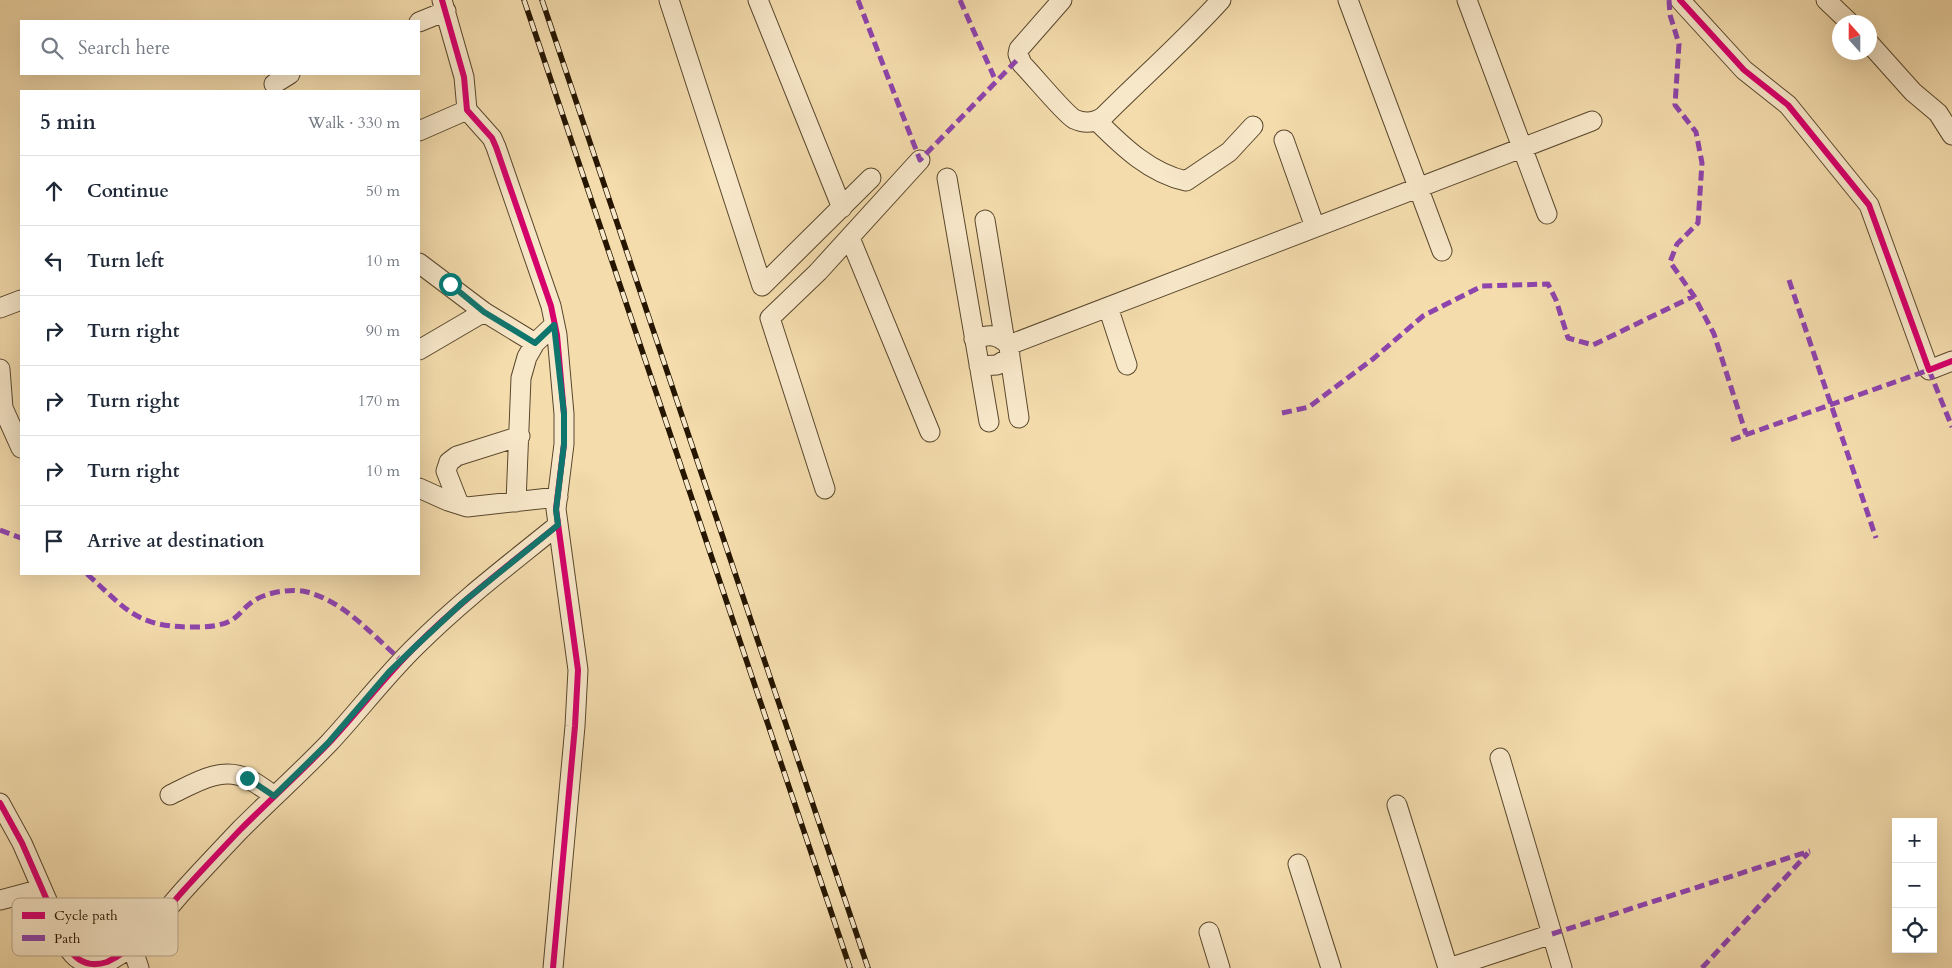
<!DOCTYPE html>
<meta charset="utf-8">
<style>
:root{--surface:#fff;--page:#f6f6f7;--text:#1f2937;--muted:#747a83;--line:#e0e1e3}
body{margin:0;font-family:Cardo,serif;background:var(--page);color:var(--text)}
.controls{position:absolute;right:15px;bottom:15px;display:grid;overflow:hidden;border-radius:0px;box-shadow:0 5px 20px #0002}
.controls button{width:45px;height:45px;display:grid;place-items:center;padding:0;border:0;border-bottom:1px solid var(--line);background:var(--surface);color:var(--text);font:25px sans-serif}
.compass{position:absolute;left:1832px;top:15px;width:45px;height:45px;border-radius:50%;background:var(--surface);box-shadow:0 5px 20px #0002;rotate:339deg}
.stop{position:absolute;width:15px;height:15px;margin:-11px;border:4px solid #0f766e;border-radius:50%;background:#fff}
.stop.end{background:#0f766e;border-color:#fff;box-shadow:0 1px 5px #0008}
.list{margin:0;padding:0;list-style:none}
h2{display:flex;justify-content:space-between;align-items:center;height:65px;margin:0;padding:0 20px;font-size:21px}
h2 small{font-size:16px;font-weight:400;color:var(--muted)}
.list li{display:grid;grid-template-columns:32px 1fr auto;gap:15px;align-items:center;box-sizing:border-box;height:70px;padding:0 20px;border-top:1px solid var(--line)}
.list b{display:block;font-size:19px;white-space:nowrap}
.list em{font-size:16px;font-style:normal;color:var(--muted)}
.icon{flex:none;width:28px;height:28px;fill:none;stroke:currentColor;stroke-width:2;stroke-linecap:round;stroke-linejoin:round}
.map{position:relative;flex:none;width:1952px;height:968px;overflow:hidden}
.search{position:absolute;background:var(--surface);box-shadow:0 5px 20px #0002;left:20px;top:20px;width:400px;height:55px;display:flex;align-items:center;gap:12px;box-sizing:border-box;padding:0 18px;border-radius:0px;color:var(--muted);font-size:19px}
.panel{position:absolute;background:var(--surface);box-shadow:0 5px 20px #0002;left:20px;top:90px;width:400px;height:485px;border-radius:0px}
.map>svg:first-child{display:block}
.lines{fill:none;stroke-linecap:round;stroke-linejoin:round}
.minor-casing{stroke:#59472c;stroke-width:21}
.minor{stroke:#f8e8ca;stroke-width:19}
.rail-casing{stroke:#251501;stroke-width:5.5}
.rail{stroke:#f8e8ca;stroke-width:4;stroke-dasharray:11;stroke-linecap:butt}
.quiet{stroke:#8e44ad;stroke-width:5;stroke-dasharray:10 5;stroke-linecap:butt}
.cycleway-casing{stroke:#f8e8ca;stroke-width:9}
.cycleway{stroke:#d6006c;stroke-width:6}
.route{stroke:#0f766e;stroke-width:6}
.key{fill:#f8e8ca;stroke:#b9a98e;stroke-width:1}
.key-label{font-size:14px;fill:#251501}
</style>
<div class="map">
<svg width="1952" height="968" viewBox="0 0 1952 968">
<rect width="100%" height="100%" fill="#f4dcad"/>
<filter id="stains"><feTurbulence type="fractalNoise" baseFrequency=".004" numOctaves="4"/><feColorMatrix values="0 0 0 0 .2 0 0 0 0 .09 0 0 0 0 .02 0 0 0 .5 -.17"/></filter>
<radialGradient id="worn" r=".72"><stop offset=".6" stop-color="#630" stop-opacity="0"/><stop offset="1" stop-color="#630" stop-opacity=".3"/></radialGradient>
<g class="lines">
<defs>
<path id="minor" d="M442,0l22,77 3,33 25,28 4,9 55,159 6,29 7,79v30l-8,65 22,161 -3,56 -22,242
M669,0l93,286 109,-108
M758,0l84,208
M1062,0l-43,49 -1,5 4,10c12,12 41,48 52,55 11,5 21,4 30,-3 39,-39 80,-75 117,-116
M1348,0l94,251
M1467,0l80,214
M1680,0l64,70 44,35 81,100 60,165 23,-9
M1826,0l23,22
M419,22l27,-11
M1870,44l43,48 25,21 14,22
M274,84l16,-10
M1097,121c26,26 53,52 89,60l43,-29 24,-26
M419,131l48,-21
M1284,140l31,87
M947,178l42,244
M985,220l20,122
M850,238l80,194
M419,263l65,49 51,31
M1108,307l19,58
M0,308l21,-8
M974,339c16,-5 23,-5 35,6l1,12 -13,8 -18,1
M1009,345l583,-224
M419,350l65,-38
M1010,357l9,61
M0,369l3,39 18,40
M419,488l29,13 19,6 91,-10
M825,489l-55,-171 48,-46 102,-112
M516,502l5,-124 6,-21 8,-14 19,-18
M459,504l-13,-33 3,-9 8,-6 63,-20
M1500,758l62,210
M170,795c23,-11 51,-30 78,-16 9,4 18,11 26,17
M0,803l22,40 45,103c9,15 22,22 40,16 32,-15 53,-45 76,-71 19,-21 38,-41 57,-61 29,-29 60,-57 89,-87 30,-32 56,-67 88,-98 44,-44 93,-81 141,-120
M1397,805l51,163
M1298,864l33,104
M0,900l42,-11
M1209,932l11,36
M132,947l7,21
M1449,968l103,-34"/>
</defs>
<!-- minor casing -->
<use href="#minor" class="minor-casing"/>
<!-- minor -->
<use href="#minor" class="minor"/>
<defs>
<path id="rail" d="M524,0l326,968
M542,0l326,968"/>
</defs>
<!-- rail casing -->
<use href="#rail" class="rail-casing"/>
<!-- rail -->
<use href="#rail" class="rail"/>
<!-- quiet -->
<path class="quiet" d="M858,0l62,160 99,-102
M960,0l34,77
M1669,0l1,15 9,29 -4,61 21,27 6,31 -4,60 -21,21 -7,18 24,34 20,38 32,100
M1789,280l87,258
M1282,413l27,-6 64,-48 50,-43 59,-30 66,-2 8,16 12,38 25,7 101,-49
M1731,440l198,-70 23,57
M0,530l21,8
M87,574c38,34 49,53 104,53 14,0 28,0 41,-7 8,-5 14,-15 23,-20 13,-8 37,-12 52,-8 38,10 65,43 94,68
M1552,934l258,-83
M1702,968l106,-115"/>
<defs>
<path id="cycleway" d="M442,0l22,77 3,33 25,28 4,9 55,159 6,29 7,79v30l-8,65 22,161 -3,56 -22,242
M1680,0l64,70 44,35 81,100 60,165 23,-9
M0,803l22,40 45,103c9,15 22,22 40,16 32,-15 53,-45 76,-71 19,-21 38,-41 57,-61 29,-29 60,-57 89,-87 30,-32 56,-67 88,-98 44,-44 93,-81 141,-120"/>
</defs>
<!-- cycleway casing -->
<use href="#cycleway" class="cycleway-casing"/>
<!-- cycleway -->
<use href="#cycleway" class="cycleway"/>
</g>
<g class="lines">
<!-- route -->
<path class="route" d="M247,778l27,18 54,-53 61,-71 29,-28 44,-41 96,-78 -2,-15 8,-66v-30l-10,-89 -19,18 -51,-31 -34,-28"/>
</g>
<!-- legend -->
<rect x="12" y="898" width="166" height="58" rx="8" class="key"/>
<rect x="22" y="912" width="23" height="7" fill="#d6006c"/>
<rect x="22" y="935" width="23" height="6" fill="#8e44ad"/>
<g class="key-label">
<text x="54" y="920">Cycle path</text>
<text x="54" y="943">Path</text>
</g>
<rect width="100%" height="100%" filter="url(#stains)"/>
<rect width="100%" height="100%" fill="url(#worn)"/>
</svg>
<div class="controls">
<button>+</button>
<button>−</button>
<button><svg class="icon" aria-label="locate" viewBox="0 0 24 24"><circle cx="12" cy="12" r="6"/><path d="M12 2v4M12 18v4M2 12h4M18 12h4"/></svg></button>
</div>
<svg class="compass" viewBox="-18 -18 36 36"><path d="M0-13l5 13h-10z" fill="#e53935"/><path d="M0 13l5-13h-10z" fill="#747a83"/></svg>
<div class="stop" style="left:450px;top:284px"></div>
<div class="stop end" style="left:247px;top:778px"></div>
<div class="search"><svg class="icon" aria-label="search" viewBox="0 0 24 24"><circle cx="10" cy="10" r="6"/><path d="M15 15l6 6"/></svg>Search here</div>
<section class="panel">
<h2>5 min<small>Walk · 330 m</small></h2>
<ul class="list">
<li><svg class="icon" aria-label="ahead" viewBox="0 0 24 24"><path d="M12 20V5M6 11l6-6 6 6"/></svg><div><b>Continue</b></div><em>50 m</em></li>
<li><svg class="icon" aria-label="left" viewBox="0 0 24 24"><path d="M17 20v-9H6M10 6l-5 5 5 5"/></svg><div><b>Turn left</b></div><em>10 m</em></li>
<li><svg class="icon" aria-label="right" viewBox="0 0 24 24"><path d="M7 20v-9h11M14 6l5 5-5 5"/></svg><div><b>Turn right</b></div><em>90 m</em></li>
<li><svg class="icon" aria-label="right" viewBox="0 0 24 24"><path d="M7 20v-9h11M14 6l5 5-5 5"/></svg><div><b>Turn right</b></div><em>170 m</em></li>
<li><svg class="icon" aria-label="right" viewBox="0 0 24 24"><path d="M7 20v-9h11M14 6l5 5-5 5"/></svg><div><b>Turn right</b></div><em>10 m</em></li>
<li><svg class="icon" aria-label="arrive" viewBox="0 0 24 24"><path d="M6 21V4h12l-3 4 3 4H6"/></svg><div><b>Arrive at destination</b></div></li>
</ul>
</section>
</div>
